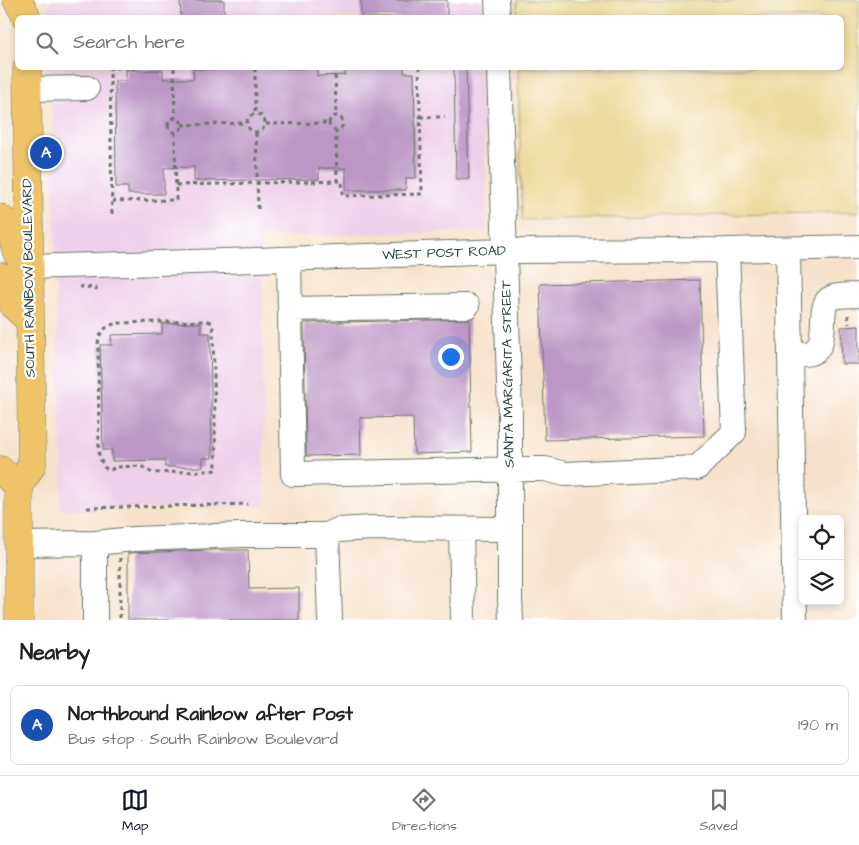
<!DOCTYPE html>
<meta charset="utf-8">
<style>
:root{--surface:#fff;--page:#f6f6f6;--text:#202124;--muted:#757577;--line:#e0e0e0;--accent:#111827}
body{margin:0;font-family:"Architects Daughter",sans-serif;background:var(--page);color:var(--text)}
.controls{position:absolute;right:15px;bottom:15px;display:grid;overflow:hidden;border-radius:8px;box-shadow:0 2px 8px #0003}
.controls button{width:45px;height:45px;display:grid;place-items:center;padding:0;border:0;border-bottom:1px solid var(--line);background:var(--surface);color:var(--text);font:25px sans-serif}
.you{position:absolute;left:450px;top:356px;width:18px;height:18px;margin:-12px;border:4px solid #fff;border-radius:50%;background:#1a73e8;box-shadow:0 0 0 8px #1a73e833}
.badge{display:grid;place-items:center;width:32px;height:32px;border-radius:50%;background:var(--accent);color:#fff;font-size:16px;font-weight:700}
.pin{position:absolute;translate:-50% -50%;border:2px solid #fff;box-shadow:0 1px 5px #0006}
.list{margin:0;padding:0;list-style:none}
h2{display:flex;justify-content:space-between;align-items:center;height:65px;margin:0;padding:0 20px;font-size:21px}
h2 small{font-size:16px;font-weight:400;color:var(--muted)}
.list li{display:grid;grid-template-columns:32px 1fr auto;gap:15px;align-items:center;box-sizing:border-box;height:80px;margin:0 10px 10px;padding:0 10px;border:1px solid var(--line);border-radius:8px}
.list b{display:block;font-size:19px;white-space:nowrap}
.list p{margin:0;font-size:16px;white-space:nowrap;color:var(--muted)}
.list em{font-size:16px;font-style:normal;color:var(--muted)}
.icon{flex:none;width:28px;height:28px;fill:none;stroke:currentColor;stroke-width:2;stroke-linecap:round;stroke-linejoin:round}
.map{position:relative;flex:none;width:859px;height:620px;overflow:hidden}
.search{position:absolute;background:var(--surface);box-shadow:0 2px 8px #0003;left:15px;right:15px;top:15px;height:55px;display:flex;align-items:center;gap:12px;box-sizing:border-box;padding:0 18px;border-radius:8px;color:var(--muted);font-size:19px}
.sheet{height:155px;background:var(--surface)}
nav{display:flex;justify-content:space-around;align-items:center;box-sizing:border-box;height:70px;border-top:1px solid var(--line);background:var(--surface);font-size:14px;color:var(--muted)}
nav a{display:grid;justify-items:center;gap:2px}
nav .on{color:var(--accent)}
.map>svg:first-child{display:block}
.built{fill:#edd0e9}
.sand{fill:#eeda9e;stroke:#868c69}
.building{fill:#bc97c6}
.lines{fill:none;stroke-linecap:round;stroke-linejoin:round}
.minor-casing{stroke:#6a7769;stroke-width:26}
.major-casing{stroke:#6a7769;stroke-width:29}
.path{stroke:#6a7769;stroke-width:3;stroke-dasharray:4 4;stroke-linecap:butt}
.minor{stroke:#fff;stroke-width:24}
.major{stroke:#efc469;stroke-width:28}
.labels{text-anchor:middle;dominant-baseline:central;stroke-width:4.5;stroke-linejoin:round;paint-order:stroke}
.street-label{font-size:14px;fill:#1f3d34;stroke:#fff}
</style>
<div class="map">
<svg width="859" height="620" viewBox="0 0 859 620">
<rect width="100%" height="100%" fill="#fff"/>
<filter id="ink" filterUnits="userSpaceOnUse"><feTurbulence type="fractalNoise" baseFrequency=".02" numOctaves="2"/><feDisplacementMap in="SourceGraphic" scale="10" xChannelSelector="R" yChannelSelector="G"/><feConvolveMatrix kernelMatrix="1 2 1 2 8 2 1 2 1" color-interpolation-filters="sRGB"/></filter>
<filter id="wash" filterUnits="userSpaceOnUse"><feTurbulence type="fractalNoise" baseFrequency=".0096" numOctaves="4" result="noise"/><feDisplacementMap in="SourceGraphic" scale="20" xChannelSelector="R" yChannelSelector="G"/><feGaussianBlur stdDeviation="1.12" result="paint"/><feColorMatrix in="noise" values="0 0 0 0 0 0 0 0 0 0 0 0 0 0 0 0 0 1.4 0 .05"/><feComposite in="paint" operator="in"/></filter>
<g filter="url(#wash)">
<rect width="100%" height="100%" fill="#f6e2cb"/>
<!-- built -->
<path class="built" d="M50,0h431v17l-431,1z
M51,68h432l4,163 -225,6 2,269 -204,4 2,-49 -6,-163z"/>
<!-- sand -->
<path class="sand" d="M517,0h342v212l-337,8 -4,-152h324v-50l-325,-1z"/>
<g id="blocks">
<!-- building -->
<path class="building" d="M180,0h44v18h-43z
M361,0h86v18h-86z
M260,68h57v8l28,-1v-7h59v5h10l2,105h-10v12h-60v-22h-27v11l-125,2v-14l-30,1v26h-36v-7h-12l-1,-106h11v-11h37v9h31l-1,-10z
M454,68h12l3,111h-13z
M700,280l4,156 -159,4 -5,-156z
M469,319l3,133 -58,2 -1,-37 -53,1 1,37 -55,1 -2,-133z
M201,323v10h9l2,125h-9v9h-38v-7l-53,1v-11h-9l-3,-105h12l-1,-10 51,-1v-10z
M859,326v38h-17l-1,-37z
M214,550h34l1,39 50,-1v32h-171v-67z"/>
</g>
</g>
<g filter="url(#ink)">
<use href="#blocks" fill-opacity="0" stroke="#6a7769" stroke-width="1"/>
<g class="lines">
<defs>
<path id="minor" d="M497,0l1,18
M499,68l11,346v184l1,22
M27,89l60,-1
M788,249l7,371
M289,259l4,215 239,-5h13l20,5 132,-6 37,-36 -7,-182
M29,267l196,-6 280,-10 222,-1 132,-3
M290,309l177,-3
M790,354c6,0 15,1 20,-1 22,-6 5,-48 21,-55 9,-4 19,-2 28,-3
M461,529l2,91
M327,535l11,-5 34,-2 138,1
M95,543v77
M19,544l76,-1 39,-4 108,-4h85l3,85"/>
<path id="major" d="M17,0l9,15v3
M0,218l12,9c1,11 2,23 9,32
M0,276l11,8 2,21 11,10
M0,470l19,16
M19,620v-134l13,-21 -5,-397"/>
</defs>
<!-- minor casing -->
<use href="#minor" class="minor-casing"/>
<!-- major casing -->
<use href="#major" class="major-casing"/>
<!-- path -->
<path class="path" d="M174,68l1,50
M255,68v46
M335,68l1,48
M247 123a9 9 0 1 1 18 0a9 9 0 1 1-18 0Z
M329 123a7 7 0 1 1 14 0a7 7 0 1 1-14 0Z
M420,117h25
M168 125a7 7 0 1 1 14 0a7 7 0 1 1-14 0Z
M266,124l63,-1
M182,125l64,-2
M336,130l1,51
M256,133l2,77
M176,185l166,-4 1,15 79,-2 -3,-126
M112,201l64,-1 -1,-68
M112,214l-2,-146h30
M81,285v2l15,1v3
M848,315l1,9
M208,321l4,2 1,6 3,141 -10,1 -54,2 -11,-7 -26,1 -4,3h-3l-4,-3 -5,-11 -1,-112c1,-13 8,-18 19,-21z
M87,508l161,-4
M120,558v62"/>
<!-- minor -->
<use href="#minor" class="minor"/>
<!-- major -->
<use href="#major" class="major"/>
</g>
</g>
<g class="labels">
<!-- street labels -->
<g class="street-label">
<text transform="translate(444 253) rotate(-2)">WEST POST ROAD</text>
<text transform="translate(29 278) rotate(-91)">SOUTH RAINBOW BOULEVARD</text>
<text transform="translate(508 374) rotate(-91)">SANTA MARGARITA STREET</text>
</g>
</g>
</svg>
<div class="controls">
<button><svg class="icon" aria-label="locate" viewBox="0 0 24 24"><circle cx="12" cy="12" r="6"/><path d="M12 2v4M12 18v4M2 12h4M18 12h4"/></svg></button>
<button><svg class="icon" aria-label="layers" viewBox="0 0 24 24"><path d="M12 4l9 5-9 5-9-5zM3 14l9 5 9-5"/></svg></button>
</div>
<div class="you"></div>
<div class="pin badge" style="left:46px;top:153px;background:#1a4fb4">A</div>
<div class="search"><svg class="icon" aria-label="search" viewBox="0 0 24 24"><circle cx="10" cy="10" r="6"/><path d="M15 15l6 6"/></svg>Search here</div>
</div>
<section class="sheet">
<h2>Nearby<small></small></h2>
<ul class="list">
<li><span class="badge" style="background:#1a4fb4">A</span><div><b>Northbound Rainbow after Post</b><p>Bus stop · South Rainbow Boulevard</p></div><em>190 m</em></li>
</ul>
</section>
<nav>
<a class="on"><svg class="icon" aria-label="map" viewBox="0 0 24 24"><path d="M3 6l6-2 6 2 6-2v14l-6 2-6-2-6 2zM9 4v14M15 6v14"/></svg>Map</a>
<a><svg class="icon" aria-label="directions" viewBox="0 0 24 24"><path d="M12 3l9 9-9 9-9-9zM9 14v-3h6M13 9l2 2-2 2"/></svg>Directions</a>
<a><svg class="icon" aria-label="saved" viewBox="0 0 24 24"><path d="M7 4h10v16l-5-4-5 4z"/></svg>Saved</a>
</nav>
